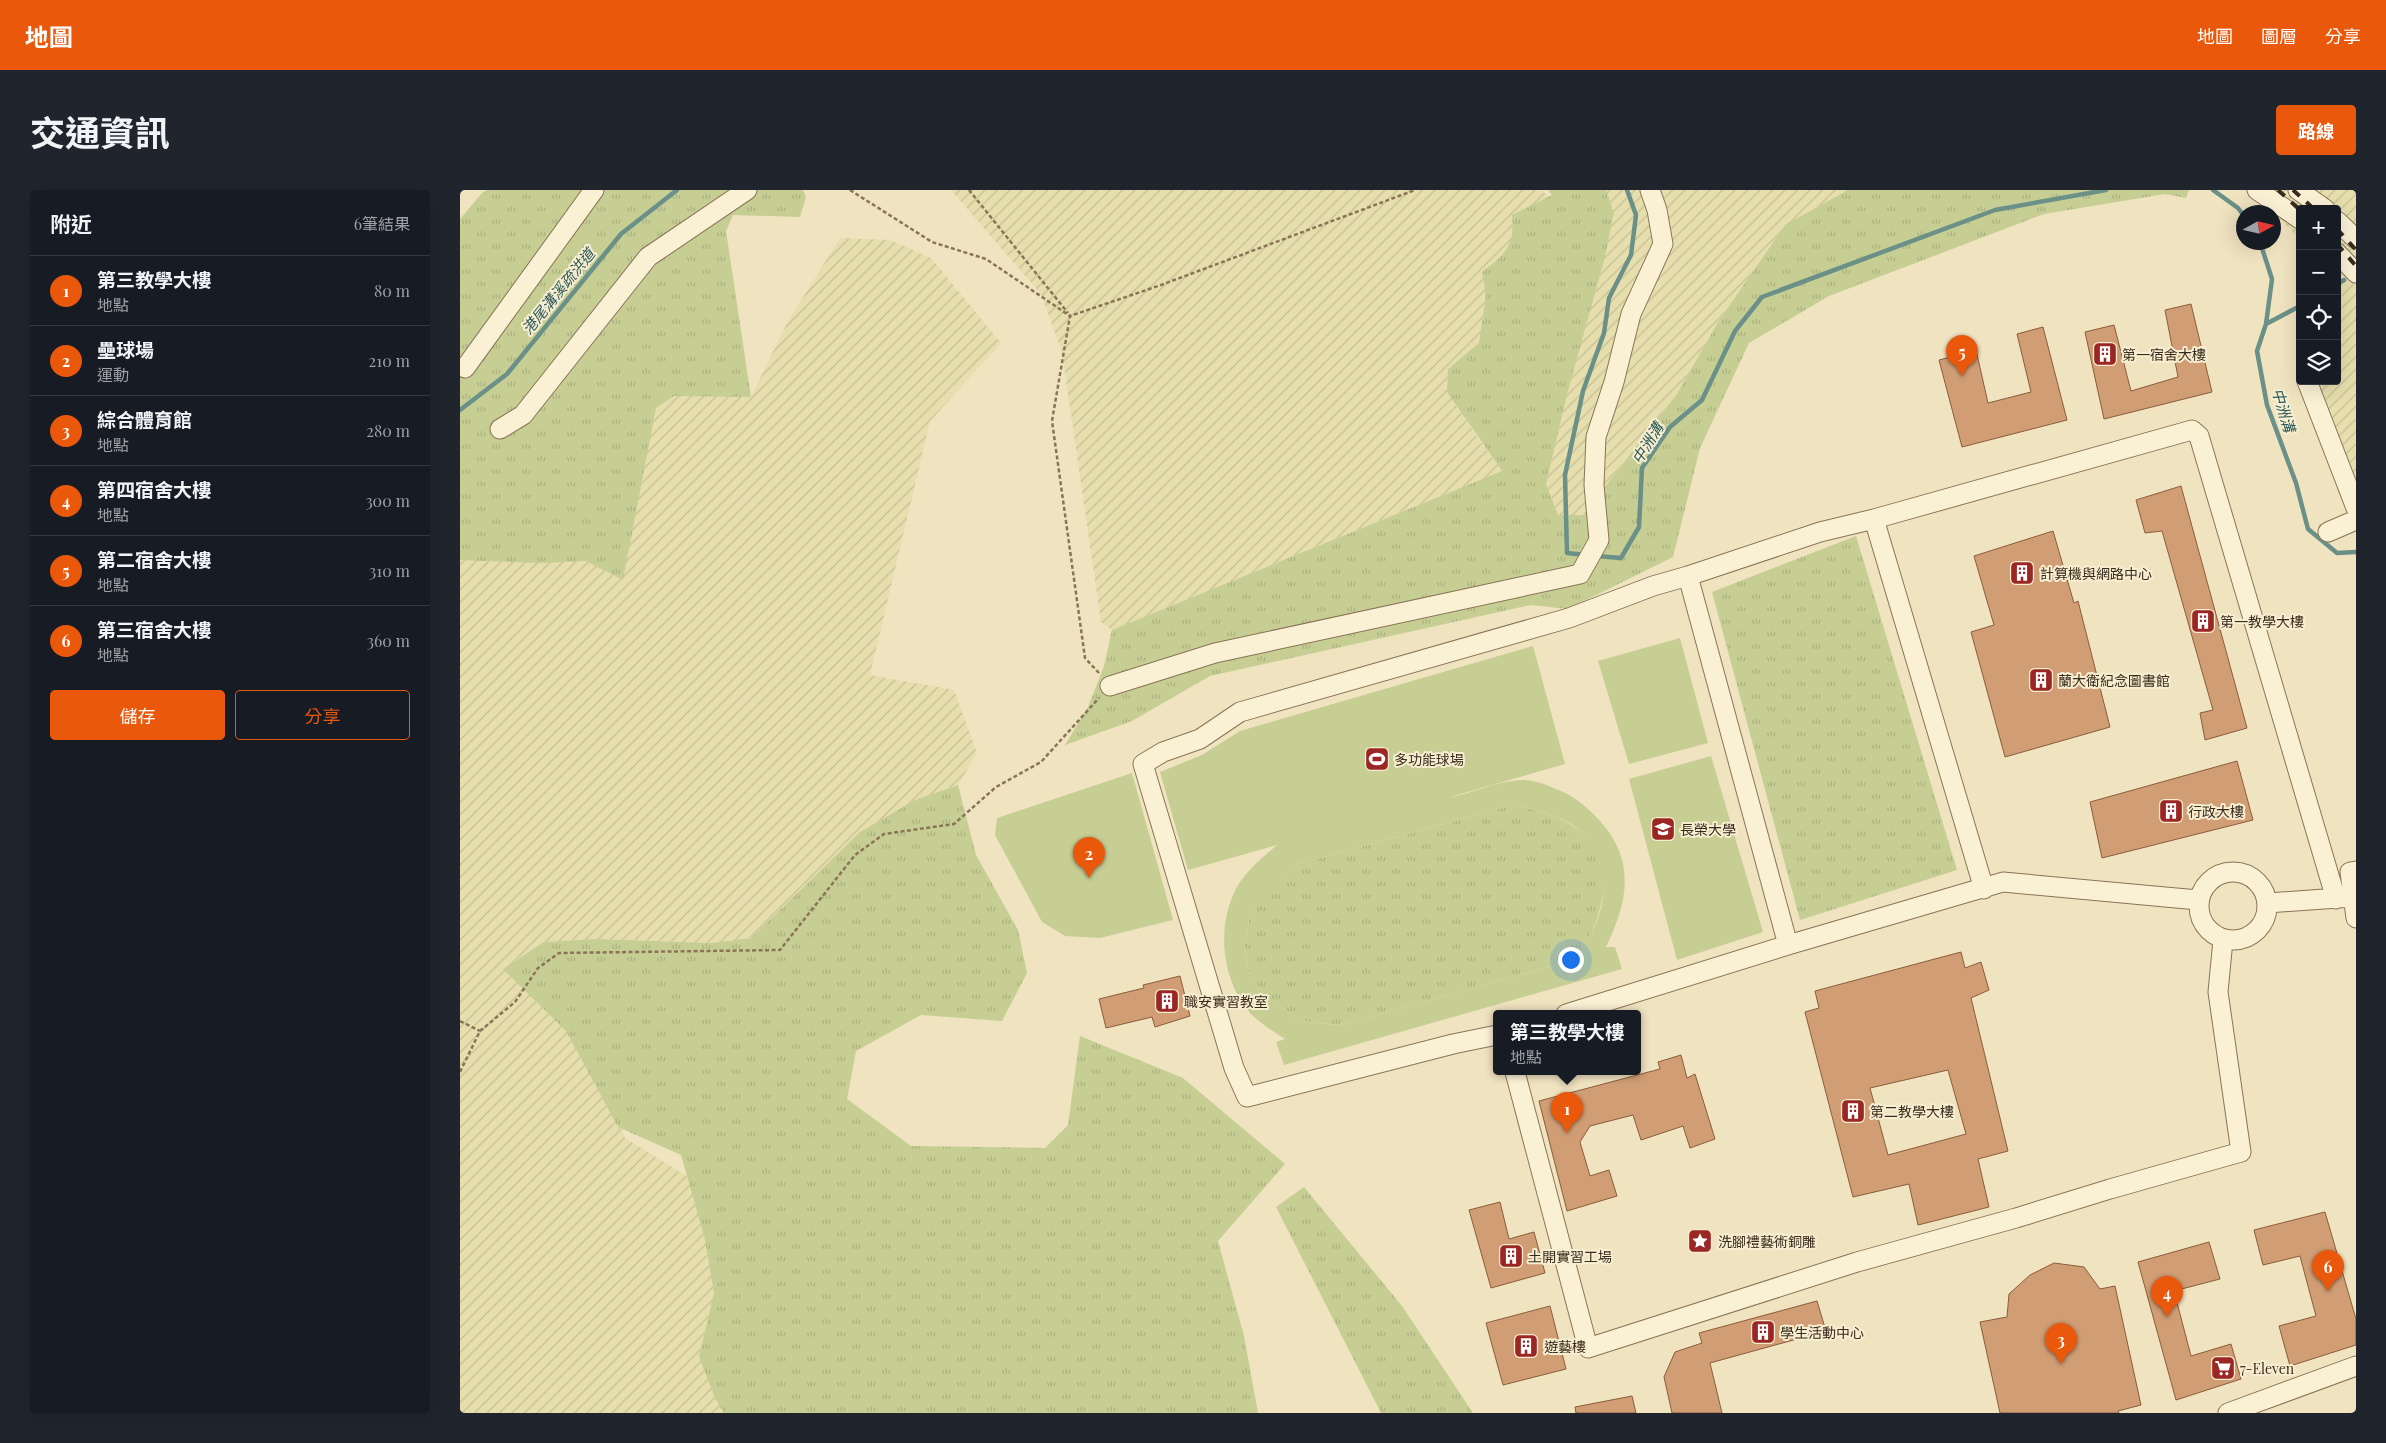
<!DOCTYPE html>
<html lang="zh-TW">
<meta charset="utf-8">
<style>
:root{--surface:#171b24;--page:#20242c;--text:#f1f3f6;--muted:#9ea1a6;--line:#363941;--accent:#ea580c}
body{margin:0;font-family:"Playfair Display","Noto Sans TC",serif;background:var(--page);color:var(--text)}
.controls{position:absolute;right:15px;top:15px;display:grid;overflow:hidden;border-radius:5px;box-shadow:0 5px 20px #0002}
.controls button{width:45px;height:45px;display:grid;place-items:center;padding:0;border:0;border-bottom:1px solid var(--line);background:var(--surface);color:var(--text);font:25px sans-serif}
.compass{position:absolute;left:1776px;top:15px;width:45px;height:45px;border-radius:50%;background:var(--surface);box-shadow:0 5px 20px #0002;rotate:82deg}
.you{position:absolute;left:1110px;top:769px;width:18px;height:18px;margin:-12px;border:4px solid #fff;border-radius:50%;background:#1a73e8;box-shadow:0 0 0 8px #1a73e833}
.badge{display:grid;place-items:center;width:32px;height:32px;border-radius:50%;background:var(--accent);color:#fff;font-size:16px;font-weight:700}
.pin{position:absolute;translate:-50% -41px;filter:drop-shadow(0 1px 2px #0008)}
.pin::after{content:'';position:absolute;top:26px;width:18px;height:15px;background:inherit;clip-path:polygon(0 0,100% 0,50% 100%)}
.popup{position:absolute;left:1033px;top:820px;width:148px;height:65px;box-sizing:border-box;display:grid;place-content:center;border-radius:5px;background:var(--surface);filter:drop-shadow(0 1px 4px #0005);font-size:16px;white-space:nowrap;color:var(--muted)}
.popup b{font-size:19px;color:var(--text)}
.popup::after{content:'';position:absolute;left:50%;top:100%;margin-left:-10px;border:10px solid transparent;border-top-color:var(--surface)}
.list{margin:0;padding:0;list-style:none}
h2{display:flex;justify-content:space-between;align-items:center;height:65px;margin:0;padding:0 20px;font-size:21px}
h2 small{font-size:16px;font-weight:400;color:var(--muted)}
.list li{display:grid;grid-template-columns:32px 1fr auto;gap:15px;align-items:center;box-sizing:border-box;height:70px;padding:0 20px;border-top:1px solid var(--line)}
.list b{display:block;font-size:19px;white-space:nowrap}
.list p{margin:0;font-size:16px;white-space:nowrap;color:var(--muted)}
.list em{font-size:16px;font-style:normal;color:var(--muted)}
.actions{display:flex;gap:10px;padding:15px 20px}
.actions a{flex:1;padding:11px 0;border:1px solid var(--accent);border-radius:5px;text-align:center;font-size:18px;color:var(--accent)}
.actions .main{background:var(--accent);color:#fff}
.icon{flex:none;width:28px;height:28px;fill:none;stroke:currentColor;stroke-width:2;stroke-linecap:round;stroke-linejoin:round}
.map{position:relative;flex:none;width:1896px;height:1223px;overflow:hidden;border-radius:5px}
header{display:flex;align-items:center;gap:30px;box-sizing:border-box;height:70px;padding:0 25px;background:var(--accent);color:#fff}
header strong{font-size:24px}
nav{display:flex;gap:28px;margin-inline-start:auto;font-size:18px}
.intro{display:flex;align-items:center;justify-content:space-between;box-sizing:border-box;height:120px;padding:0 30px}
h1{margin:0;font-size:35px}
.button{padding:12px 22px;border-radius:5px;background:var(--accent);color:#fff;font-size:18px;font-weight:700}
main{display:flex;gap:30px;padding:0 30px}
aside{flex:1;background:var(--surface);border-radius:5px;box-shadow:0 5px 20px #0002}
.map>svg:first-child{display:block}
.farmland{fill:url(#farmland-furrows)}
.grass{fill:url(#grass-tufts)}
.garden{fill:#c6ce94;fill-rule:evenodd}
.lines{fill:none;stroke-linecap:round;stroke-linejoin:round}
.stream{stroke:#6a9088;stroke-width:4.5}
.building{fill:#d09d74;stroke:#8a5d3c;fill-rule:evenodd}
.minor-casing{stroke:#8a7457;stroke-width:21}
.path{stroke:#8a7457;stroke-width:2.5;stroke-dasharray:4 2.5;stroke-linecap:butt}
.minor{stroke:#faf0d4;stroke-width:19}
.rail{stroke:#392b1c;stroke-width:4;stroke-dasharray:9 9;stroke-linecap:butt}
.labels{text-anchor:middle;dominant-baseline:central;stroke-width:4;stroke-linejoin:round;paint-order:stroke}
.poi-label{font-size:14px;fill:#392b1c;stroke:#f7edd0;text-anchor:start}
.water-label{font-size:15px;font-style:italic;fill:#2b5957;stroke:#f7edd0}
</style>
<header>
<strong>地圖</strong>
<nav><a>地圖</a><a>圖層</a><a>分享</a></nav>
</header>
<div class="intro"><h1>交通資訊</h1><a class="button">路線</a></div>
<main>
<aside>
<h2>附近<small>6筆結果</small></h2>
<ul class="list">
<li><span class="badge">1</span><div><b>第三教學大樓</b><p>地點</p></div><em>80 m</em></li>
<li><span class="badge">2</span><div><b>壘球場</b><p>運動</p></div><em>210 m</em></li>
<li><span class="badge">3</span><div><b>綜合體育館</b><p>地點</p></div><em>280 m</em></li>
<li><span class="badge">4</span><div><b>第四宿舍大樓</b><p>地點</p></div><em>300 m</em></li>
<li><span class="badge">5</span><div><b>第二宿舍大樓</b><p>地點</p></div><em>310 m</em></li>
<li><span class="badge">6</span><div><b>第三宿舍大樓</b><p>地點</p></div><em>360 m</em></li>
</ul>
<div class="actions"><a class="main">儲存</a><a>分享</a></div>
</aside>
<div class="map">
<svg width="1896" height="1223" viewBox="0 0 1896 1223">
<defs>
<pattern id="farmland-furrows" width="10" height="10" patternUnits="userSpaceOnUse" patternTransform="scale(1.25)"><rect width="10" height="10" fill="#e6dead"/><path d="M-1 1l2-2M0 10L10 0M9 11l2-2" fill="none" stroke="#c6bf94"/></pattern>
<pattern id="grass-tufts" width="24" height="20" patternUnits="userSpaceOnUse" patternTransform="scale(1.25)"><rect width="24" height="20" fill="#c6ce94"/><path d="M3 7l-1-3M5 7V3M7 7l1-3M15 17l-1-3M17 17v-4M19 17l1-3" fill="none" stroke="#abb17f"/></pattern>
</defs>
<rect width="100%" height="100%" fill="#f0e3c0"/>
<!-- farmland -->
<path class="farmland" d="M491,0h590l23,18 -72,105 -34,94 19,30 25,34 -390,159 -11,-8 -39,-270 -21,-58z
M1146,0h242l-63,35 -67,97 -41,72 -94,121h-25l-12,-31 21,-89 38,-138 9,-44z
M1793,0h103v316l-40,-125h21v-172h-37v31z
M380,48l50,2 41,18 70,85 -71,78 -60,254 84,15 23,63 -19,32 -34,12 -64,35 -109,106 -39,5 -116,-4 -52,3 -3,2 84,194 92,57 36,218h-293v-937l127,-101 164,22 36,-74z"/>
<!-- grass -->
<path class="grass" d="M27,0h316l3,7 -6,20 -67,-2 -7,16 25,166 -77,-1 -18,12 -33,172 -37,-19 -47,2 -79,-3v-341l22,-26z
M1088,0h58l8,23 -9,44 -38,138 -21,89 12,31h25l94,-121 41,-72 67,-97 63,-35h341l-3,8 -21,-4 -121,20 -215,82 -80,47 -49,105 -27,109 -105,52 -37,-4 -321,71 -78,45 -67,24 23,-38 16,-41 8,-36 390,-159 -55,-79 1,-23 31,-26 7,-48 -4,-23c23,-17 33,-27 30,-57l40,-20z
M1396,346l101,334 -157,50 -88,-328z
M498,595l18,70 42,75 9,43 -25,48 -81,-6 -65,36 -9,48 64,47 134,2 23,-23 12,-89 103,42 102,86 -67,77 26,95 14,77h-534l-9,-15 -16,-41 15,-64 -9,-53 -24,-85 -63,-28 -52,-96 -63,-62 41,-27 52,-3 116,4 39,-5 109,-106 55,-32z
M1053,615c21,5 42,9 60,21 12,7 24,22 29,35 6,20 -2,57 -12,74 -8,13 -19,20 -30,29l-218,61 -28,-2 -16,-4 -28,-19 -13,-14 -9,-17 -3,-24 4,-25 20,-33 29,-23z
M844,997l98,119 71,107h-92l-105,-206z"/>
<!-- garden -->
<path class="garden" d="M1220,448l28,105 -79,21 -31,-103z
M1073,456l32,118 -118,34c24,-4 49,-17 74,-18 13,-1 28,6 40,11 16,7 27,17 39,30 36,40 28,81 6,126h9l7,22 -338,96 -8,-23 9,-3c-12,-8 -24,-15 -34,-25 -30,-33 -35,-89 -14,-127 9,-16 26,-30 40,-42l-89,25 -28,-98 42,-17 38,-24zM1053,615c21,5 43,9 61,21 35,25 37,74 16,109 -7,12 -19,20 -30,29l-218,61 -28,-2 -16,-4 -28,-19 -13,-14 -9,-17 -3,-24 4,-25 21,-33 28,-23z
M1251,566l52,176 -86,28 -48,-181z
M672,583l41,147 -73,18 -35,-2 -23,-14 -47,-87 2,-17z"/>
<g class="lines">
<!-- stream -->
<path class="stream" d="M1753,0l25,18 6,8
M1800,52l12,37 -6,45 -9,27 10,54 29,78 12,46 29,24 19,-1
M1877,94l7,-4
M1806,134l34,-18
M0,220l47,-36 114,-140 56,-44
M1126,365l-19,-2 -2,-78 18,-84 21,-58 5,-35 22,-43 5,-40 -9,-25
M1136,366l25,2 18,-31 3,-59 28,-41 32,-27 33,-69 27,-34 233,-87 111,-20"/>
</g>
<!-- building -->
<path class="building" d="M1731,114l21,88 -108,27 -19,-87 29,-7 17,66 47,-14 -13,-67z
M1583,137l24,93 -105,27 -23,-87 37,-10 12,53 43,-11 -14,-58z
M1721,296l66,242 -42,12 -5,-27 13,-3 -51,-179 -17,2 -9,-33z
M1593,341l21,72 4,-2 32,126 -105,30 -34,-125 23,-7 -20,-69z
M1777,571l16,59 -151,38 -12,-56z
M1501,762l4,16 16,-6 8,28 -18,8 37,153 -30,8 11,48 -71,18 -9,-41 -56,13 -48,-185 14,-4 -4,-17zM1488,880l18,64 -78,21 -18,-67z
M720,786l10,40 -35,11 -3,-10 -46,11 -7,-29 45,-11 -1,-3z
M1221,865l6,23 8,-4 20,65 -25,9 -7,-22 -42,14 -8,-25 -43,11 -10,16 10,34 19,-6 8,26 -50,15 -28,-110 121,-32 -2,-7z
M1040,1012l9,37 25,-7 11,41 -54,15 -22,-78z
M1865,1022l31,107v26l-66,21 -11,-40 37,-10 -16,-60 -37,9 -9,-35z
M1749,1052l11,37 -46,12 17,65 40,-12 10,35 -65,21 -38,-138z
M1594,1073l30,4 16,22 15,-3 26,119 -23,6 1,2h-119l-20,-91 27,-5 2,-23 21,-19z
M1357,1111l9,30 -116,32 12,50h-50l-8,-36 11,-25 27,-9 -3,-10z
M1090,1116l16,63 -63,16 -17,-62z
M1172,1206l4,17h-60l-1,-6z"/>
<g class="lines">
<defs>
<path id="minor" d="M1797,0l43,29
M1838,0l27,19
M1877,31l19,18
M1877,63l19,20
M5,178l129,-178
M1847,191l49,127
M40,239l23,-14 125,-158 99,-67
M1414,329l110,370
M1868,342l28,-12
M1228,386l100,369
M650,496l105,-33 365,-79 19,-34 -5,-55 2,-48 18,-55 17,-68 32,-70 -6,-34 -7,-20
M1896,681l-6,1 6,46
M1739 716a34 34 0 1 1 68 0a34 34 0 1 1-68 0Z
M1807,713l85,-6
M1106,824l222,-69 215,-63 195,18
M1037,845l-44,9 -206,53 -13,-29 -91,-304 20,-12 37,-13 40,-27 329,-94 84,-32 35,-10 132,-44 54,-13 318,-89 7,6 137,463
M1055,882l73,276 269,-86 159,-44 94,-29 131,-37 -23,-160 5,-52
M1768,1223l128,-47"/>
</defs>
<!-- minor casing -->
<use href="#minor" class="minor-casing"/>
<!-- path -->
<path class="path" d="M390,0l82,52 54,17 84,57
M509,0l99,123
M639,483l-14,-15 -33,-237 18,-105 91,-31 254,-95
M0,831l20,10
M0,882l20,-41 35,-29 23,-34 21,-15 221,-3 75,-95 29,-21 70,-10 42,-37 45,-25 58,-64"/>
<!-- minor -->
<use href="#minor" class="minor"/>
<!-- rail -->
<path class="rail" d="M1818,0l22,20
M1833,0l21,19
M1877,39l19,21
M1877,54l19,22"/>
</g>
<!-- icons -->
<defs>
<symbol id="building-square" viewBox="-11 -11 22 22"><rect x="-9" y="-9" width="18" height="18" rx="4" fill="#9b2725" stroke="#f7edd0"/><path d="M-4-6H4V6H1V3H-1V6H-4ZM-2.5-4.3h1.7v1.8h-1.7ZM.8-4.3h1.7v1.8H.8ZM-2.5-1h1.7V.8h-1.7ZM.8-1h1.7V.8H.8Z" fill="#fff"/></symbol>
<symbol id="stadium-square" viewBox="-11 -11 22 22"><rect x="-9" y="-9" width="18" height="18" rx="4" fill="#9b2725" stroke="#f7edd0"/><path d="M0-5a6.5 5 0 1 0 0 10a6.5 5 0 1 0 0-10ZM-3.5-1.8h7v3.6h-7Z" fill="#fff"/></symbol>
<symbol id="university-square" viewBox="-11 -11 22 22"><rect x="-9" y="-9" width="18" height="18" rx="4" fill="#9b2725" stroke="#f7edd0"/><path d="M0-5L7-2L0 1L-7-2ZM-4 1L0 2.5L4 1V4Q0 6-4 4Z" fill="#fff"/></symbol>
<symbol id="sight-square" viewBox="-11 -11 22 22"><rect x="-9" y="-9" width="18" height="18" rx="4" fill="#9b2725" stroke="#f7edd0"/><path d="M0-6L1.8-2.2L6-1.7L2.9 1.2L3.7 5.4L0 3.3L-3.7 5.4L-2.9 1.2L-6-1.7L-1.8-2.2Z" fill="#fff"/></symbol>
<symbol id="supermarket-square" viewBox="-11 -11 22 22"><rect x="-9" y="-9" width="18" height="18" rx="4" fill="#9b2725" stroke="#f7edd0"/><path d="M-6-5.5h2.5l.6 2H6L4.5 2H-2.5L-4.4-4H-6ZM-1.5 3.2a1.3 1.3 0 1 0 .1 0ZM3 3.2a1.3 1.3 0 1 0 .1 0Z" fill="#fff"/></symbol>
</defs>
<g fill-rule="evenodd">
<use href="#building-square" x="1631" y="150" width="28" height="28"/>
<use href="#building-square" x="1548" y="369" width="28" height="28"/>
<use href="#building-square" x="1729" y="417" width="28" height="28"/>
<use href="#building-square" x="1567" y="476" width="28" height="28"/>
<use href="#stadium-square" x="903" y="555" width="28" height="28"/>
<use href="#building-square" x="1697" y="607" width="28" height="28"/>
<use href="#university-square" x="1189" y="625" width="28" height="28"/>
<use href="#building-square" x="693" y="797" width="28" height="28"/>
<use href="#building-square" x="1379" y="907" width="28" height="28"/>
<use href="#sight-square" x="1226" y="1037" width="28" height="28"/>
<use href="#building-square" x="1037" y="1052" width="28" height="28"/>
<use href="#building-square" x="1289" y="1128" width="28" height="28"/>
<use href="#building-square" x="1052" y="1142" width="28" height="28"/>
<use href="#supermarket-square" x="1749" y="1164" width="28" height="28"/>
</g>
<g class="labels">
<!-- poi labels -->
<g class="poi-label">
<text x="1662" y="164">第一宿舍大樓</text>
<text x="1580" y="383">計算機與網路中心</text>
<text x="1760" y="431">第一教學大樓</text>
<text x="1598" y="490">蘭大衛紀念圖書館</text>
<text x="934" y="569">多功能球場</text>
<text x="1728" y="621">行政大樓</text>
<text x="1220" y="639">長榮大學</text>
<text x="724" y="811">職安實習教室</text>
<text x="1410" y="921">第二教學大樓</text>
<text x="1258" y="1051">洗腳禮藝術銅雕</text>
<text x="1068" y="1066">土開實習工場</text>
<text x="1320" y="1142">學生活動中心</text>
<text x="1084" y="1156">遊藝樓</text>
<text x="1780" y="1178">7-Eleven</text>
</g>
<!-- water labels -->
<g class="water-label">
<text transform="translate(98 101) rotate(-51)">港尾溝溪疏洪道</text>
<text transform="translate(1824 220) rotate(73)">中洲溝</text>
<text transform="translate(1187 253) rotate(-58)">中洲溝</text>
</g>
</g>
</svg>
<div class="controls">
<button>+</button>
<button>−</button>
<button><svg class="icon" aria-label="locate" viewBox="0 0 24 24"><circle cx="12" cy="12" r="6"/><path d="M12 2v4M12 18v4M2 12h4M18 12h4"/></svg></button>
<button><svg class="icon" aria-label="layers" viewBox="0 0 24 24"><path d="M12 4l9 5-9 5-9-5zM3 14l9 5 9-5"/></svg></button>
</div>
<svg class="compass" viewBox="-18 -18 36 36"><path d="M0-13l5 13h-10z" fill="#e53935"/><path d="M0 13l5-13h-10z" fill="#9ea1a6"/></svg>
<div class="you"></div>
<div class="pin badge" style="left:1107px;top:943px">1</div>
<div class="popup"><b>第三教學大樓</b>地點</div>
<div class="pin badge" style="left:629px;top:688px">2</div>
<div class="pin badge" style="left:1601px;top:1174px">3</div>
<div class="pin badge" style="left:1707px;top:1127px">4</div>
<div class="pin badge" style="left:1502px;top:186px">5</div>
<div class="pin badge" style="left:1868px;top:1101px">6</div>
</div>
</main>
